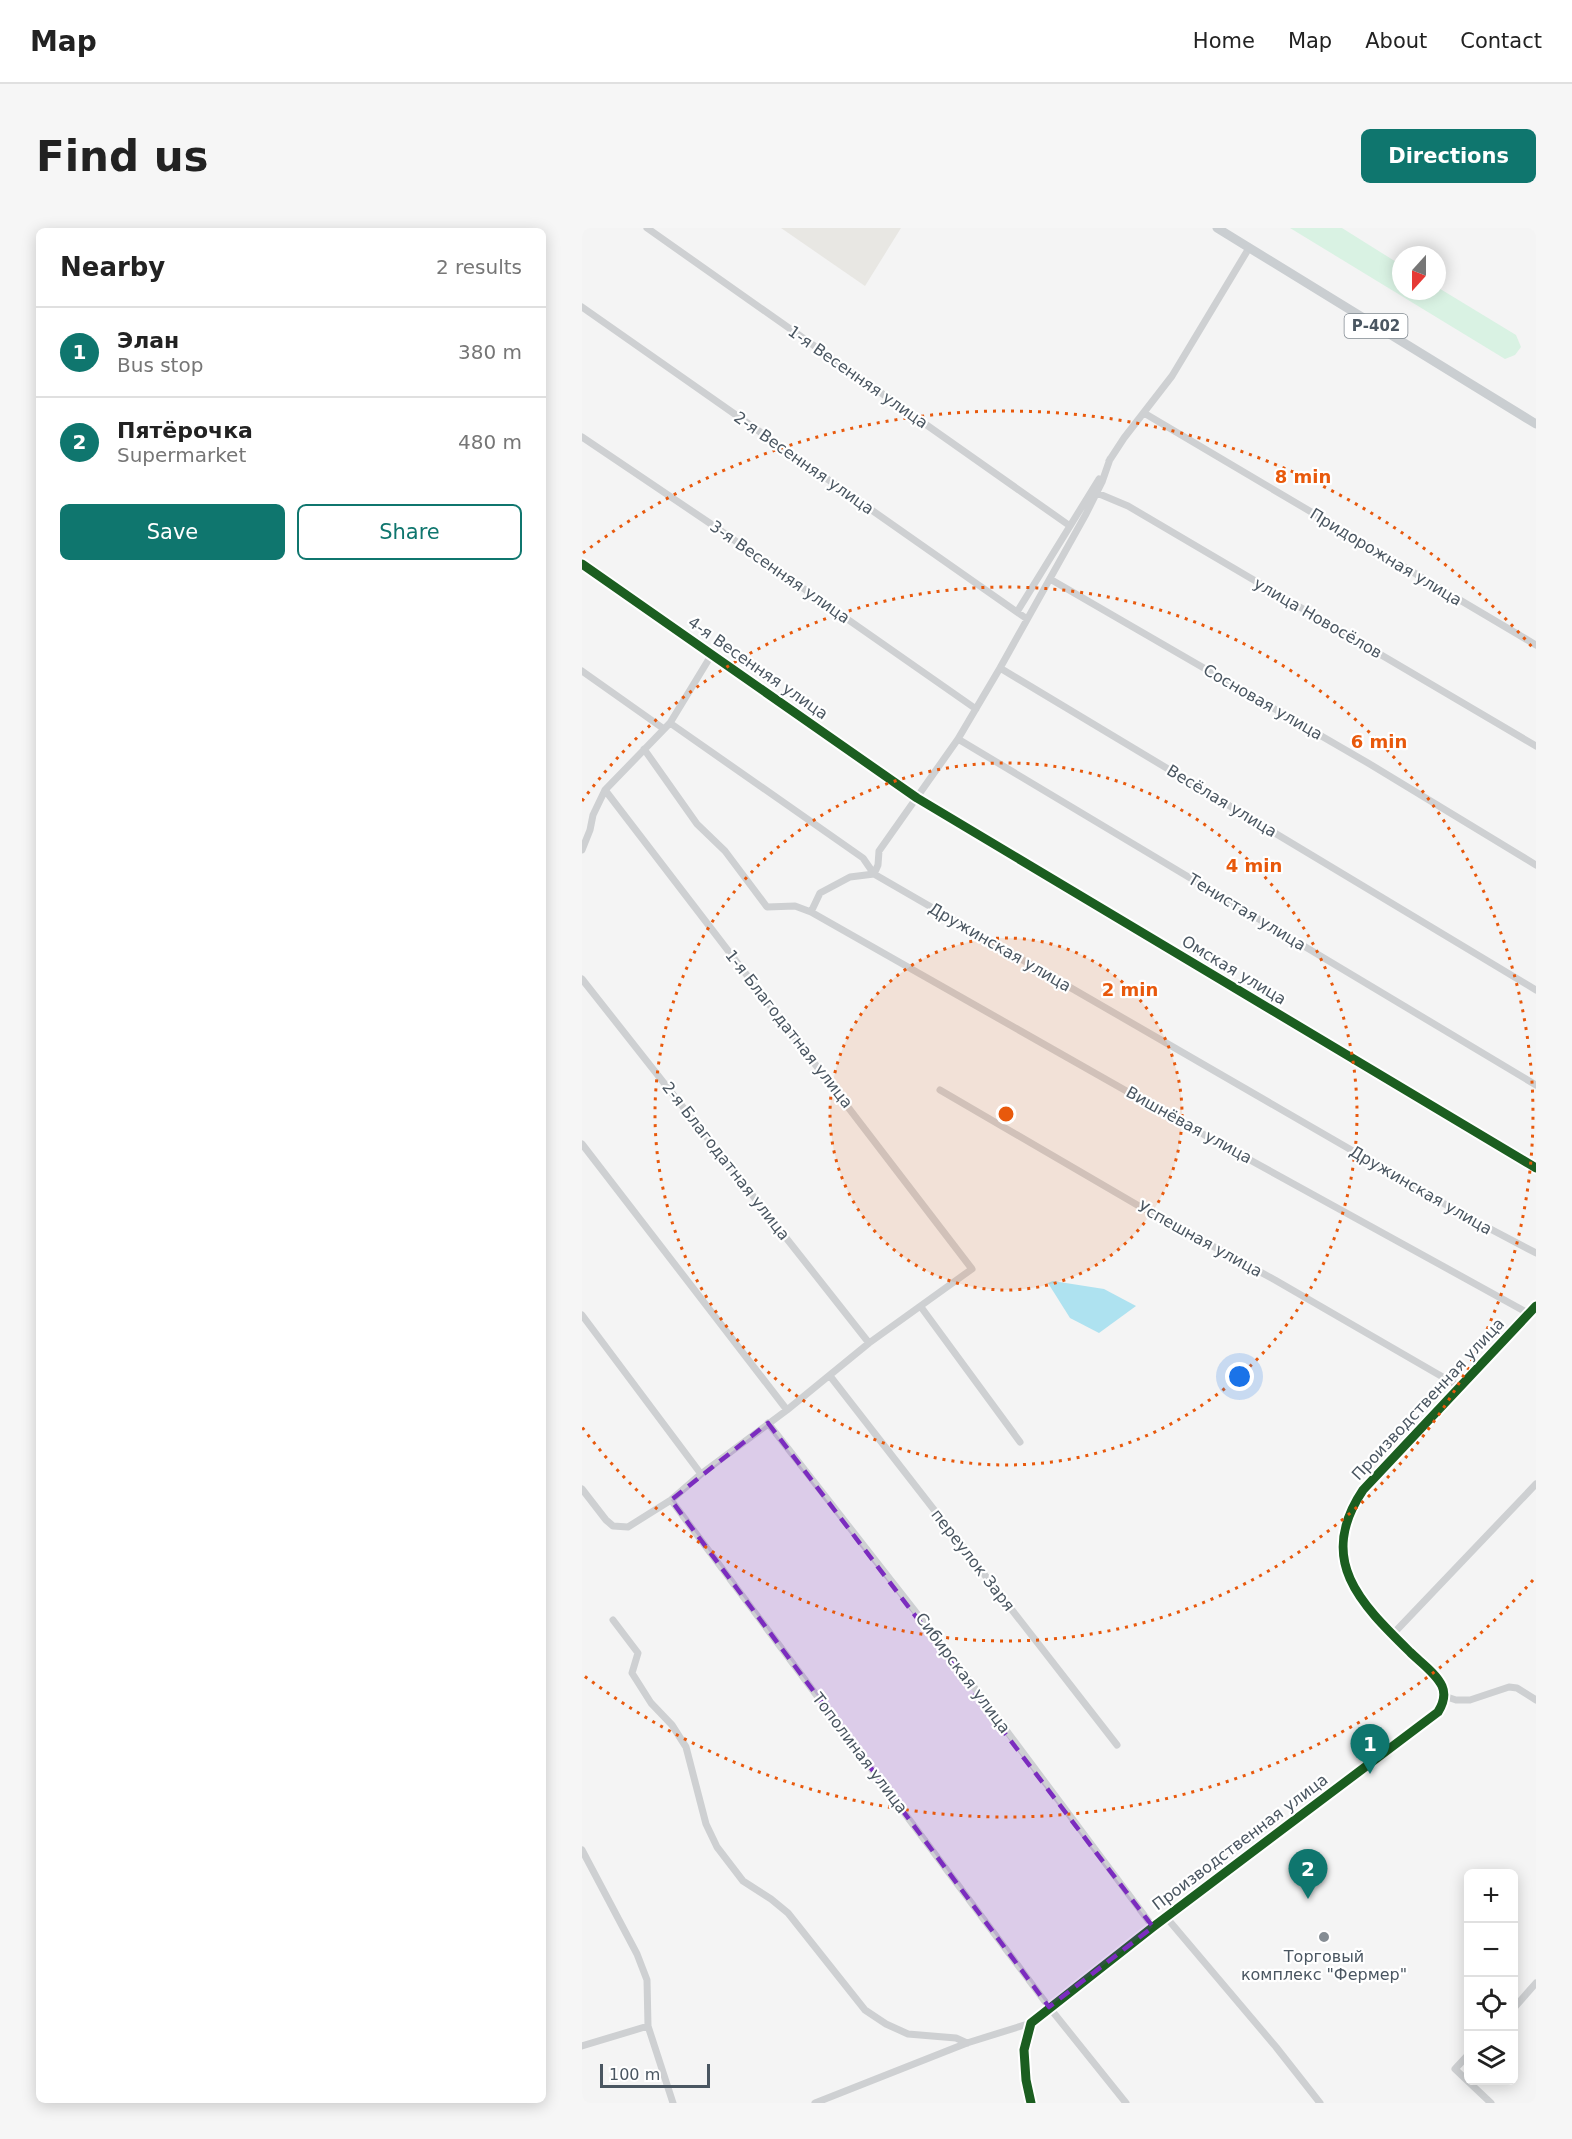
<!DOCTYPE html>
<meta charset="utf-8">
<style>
:root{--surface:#fff;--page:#f6f6f6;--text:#222;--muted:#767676;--line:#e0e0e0;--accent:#0f766e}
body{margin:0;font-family:"DejaVu Sans",sans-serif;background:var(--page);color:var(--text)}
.controls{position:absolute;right:18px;bottom:18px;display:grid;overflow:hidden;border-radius:9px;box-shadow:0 3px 15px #0003}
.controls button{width:54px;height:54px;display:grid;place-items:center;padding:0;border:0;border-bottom:2px solid var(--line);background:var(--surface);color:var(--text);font:30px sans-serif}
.compass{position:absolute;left:810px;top:18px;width:54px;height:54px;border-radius:50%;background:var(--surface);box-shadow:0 3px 15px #0003;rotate:201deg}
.scale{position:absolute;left:18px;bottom:15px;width:110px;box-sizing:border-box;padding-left:6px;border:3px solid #4a5661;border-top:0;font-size:16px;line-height:21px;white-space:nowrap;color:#4a5661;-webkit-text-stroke:4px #fff;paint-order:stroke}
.you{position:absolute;left:658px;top:1149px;width:21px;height:21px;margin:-15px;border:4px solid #fff;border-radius:50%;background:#1a73e8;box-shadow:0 0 0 9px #1a73e833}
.badge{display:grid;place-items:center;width:39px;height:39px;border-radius:50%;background:var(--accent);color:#fff;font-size:20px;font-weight:700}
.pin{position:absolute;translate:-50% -50px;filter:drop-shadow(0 2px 3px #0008)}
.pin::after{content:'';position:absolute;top:32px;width:21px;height:18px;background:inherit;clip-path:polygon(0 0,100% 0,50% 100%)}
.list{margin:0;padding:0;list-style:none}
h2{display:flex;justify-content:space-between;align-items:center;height:78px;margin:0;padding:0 24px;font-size:26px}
h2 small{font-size:20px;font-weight:400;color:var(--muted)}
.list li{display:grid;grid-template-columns:39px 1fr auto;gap:18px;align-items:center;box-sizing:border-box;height:90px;padding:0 24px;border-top:2px solid var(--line)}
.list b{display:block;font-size:22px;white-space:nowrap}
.list p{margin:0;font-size:20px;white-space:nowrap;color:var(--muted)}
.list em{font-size:20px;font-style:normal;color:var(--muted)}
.actions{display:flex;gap:12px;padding:18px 24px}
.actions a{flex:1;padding:14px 0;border:2px solid var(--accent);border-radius:9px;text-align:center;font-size:21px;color:var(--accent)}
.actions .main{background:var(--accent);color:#fff}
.icon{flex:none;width:33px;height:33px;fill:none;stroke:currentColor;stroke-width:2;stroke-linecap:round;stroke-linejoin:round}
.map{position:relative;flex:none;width:954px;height:1875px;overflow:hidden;border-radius:9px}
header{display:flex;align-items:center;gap:36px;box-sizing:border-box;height:84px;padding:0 30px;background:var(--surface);border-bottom:2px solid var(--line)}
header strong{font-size:28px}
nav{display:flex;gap:33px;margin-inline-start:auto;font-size:21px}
.intro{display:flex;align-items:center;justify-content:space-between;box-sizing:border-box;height:144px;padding:0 36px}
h1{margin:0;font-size:42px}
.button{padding:15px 27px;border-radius:9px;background:var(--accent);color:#fff;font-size:21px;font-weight:700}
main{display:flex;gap:36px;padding:0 36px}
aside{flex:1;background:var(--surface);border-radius:9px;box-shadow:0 3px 15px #0003}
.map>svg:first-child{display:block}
.commercial{fill:#e8e7e3}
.green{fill:#d9f2e3}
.water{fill:#aee2f0}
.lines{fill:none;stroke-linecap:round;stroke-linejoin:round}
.minor{stroke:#ced0d2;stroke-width:7}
.major{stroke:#caced1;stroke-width:9}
.cycleway-casing{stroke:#fff;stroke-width:13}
.cycleway{stroke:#1b5e20;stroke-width:9}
.marked{fill:#7b2cbf;fill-opacity:0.2;stroke:#7b2cbf;stroke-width:4.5;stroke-dasharray:12 8;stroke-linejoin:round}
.ring{fill:none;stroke:#e8590c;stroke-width:3;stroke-dasharray:3 6}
.poi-dot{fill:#868d94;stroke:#fff;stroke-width:2}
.labels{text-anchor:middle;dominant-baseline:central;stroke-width:4.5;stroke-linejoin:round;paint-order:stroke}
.shield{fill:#fff;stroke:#808990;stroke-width:1.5}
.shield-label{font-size:15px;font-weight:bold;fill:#4a5661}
.street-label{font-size:16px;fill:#4a5661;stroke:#fff}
.poi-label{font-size:16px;fill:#4a5661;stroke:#fff}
.centre{fill:#e8590c;stroke:#fff;stroke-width:3}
.ring-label{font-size:18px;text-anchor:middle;font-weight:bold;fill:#e8590c;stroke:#fff;stroke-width:4.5;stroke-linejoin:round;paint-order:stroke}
</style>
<header>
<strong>Map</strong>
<nav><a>Home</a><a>Map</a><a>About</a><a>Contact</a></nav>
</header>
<div class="intro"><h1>Find us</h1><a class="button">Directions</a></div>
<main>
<aside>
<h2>Nearby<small>2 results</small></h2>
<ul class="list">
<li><span class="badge">1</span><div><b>Элан</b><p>Bus stop</p></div><em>380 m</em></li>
<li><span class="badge">2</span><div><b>Пятёрочка</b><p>Supermarket</p></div><em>480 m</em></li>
</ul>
<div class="actions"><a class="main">Save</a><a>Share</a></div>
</aside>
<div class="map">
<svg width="954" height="1875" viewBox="0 0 954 1875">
<rect width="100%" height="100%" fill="#f4f4f4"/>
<!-- commercial -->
<path class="commercial" d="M199,0h120l-36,58z"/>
<!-- green -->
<path class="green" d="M708,0h52l59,37v26h36v-4l79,48 5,12 -6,8 -10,4z"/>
<!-- water -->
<path class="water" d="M471,1053l51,8 32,17 -37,27 -29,-15 -22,-35z"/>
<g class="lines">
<!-- minor -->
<path class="minor" d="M65,0l423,298
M0,79l445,312
M562,185l392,232
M0,209l132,89 262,183
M527,233l15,-23 48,-62 77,-128
M505,273l10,-8 31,13 408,240
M0,336l335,234 619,370
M468,351l318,184 168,102
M435,384l82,-133
M418,440l536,322
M0,443l82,58
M88,495l193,135 11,16 588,340 74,39
M376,511l578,346
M62,521l53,75 28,27 42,56 28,-1 16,6 9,-19 30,-16 24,-3 4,-9 1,-14 79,-112 42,-71 86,-154 16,-32 8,-23
M0,622l8,-20 3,-15 12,-25 65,-67 42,-69
M229,684l370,210 347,191
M0,751l287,364
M358,862l199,116 136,74 185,107
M0,916l205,266
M339,1079l99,135
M0,1087l119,159
M248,1148l287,369
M186,1195l200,256 185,248
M0,1261l24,31 7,6 15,1 43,-27 30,-26 86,-64 82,-67 103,-74 -367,-479
M89,1272l378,507 77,96
M31,1392l25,33 -6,20 19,30 21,22 14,22 20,77 11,23 26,34 28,18 17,14 77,97 21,14 22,10 48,4 11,5
M810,1407l144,-151
M862,1468l12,4h14l39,-13 8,1 19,12
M0,1622l55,104 10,26 1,46 25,77
M584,1689l110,130 44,56
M932,1780l22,-25
M0,1818l66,-20
M886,1827l-13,14 36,34
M233,1875l152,-60 64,-20
M449,1875l-5,-23 -2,-30 7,-27 122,-96 285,-215c5,-8 8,-17 4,-26 -6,-13 -22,-24 -32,-34 -50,-49 -94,-92 -47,-162l173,-184"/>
<!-- major -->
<path class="major" d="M635,0l319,196"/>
<defs>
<path id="cycleway" d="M0,336l335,234 619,370
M449,1875l-5,-23 -2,-30 7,-27 122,-96 285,-215c5,-8 8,-17 4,-26 -6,-13 -22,-24 -32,-34 -50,-49 -94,-92 -47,-162l173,-184"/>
</defs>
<!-- cycleway casing -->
<use href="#cycleway" class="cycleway-casing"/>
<!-- cycleway -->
<use href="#cycleway" class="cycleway"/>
</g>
<!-- marked area -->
<path class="marked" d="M186,1195l385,504 -104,80 -378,-507z"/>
<!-- distance rings -->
<circle cx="424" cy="886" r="176" fill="#e8590c" fill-opacity=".12"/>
<g class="ring">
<circle cx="424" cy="886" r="176"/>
<circle cx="424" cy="886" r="351"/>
<path d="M0 573A527 527 0 1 1 0 1199"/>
<path d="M951 1352A703 703 0 0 1 1 1447M1 325A703 703 0 0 1 951 420"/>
</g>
<!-- markers -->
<circle class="poi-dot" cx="742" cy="1709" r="6"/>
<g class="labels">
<!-- shield labels -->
<rect class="shield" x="762.5" y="86" width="63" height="24" rx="4.5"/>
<g class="shield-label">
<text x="794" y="98">Р-402</text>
</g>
<!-- street labels -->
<g class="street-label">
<text transform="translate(276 149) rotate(35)">1-я Весенняя улица</text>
<text transform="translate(222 235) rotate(35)">2-я Весенняя улица</text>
<text transform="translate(804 329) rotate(31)">Придорожная улица</text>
<text transform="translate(198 344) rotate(35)">3-я Весенняя улица</text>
<text transform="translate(736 390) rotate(30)">улица Новосёлов</text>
<text transform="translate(176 440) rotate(35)">4-я Весенняя улица</text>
<text transform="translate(681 474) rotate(30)">Сосновая улица</text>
<text transform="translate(640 573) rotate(31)">Весёлая улица</text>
<text transform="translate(665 684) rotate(31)">Тенистая улица</text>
<text transform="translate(418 719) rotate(30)">Дружинская улица</text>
<text transform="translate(652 742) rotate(31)">Омская улица</text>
<text transform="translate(207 801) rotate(52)">1-я Благодатная улица</text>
<text transform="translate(607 897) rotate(29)">Вишнёвая улица</text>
<text transform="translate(144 933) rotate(52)">2-я Благодатная улица</text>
<text transform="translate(839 962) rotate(30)">Дружинская улица</text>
<text transform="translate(618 1011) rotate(29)">Успешная улица</text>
<text transform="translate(846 1171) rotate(-47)">Производственная улица</text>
<text transform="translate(391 1332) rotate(52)">переулок Заря</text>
<text transform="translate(381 1445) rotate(53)">Сибирская улица</text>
<text transform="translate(278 1525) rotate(53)">Тополиная улица</text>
<text transform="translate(658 1614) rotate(-37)">Производственная улица</text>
</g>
<!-- poi labels -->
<g class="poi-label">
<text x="742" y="1728">Торговый<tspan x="742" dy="18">комплекс "Фермер"</tspan></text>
</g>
</g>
<circle cx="424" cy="886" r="9" class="centre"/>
<g class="ring-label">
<text x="721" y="255">8 min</text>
<text x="797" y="520">6 min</text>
<text x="672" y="644">4 min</text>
<text x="548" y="768">2 min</text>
</g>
</svg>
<div class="controls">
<button>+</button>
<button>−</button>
<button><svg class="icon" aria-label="locate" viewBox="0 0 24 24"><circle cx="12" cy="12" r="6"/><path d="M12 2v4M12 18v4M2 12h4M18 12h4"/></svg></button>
<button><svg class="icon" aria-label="layers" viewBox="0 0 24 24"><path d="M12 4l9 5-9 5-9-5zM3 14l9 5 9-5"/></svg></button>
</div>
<svg class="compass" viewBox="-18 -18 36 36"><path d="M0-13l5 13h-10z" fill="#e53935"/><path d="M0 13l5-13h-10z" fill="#767676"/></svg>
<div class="scale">100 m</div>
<div class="you"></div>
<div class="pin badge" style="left:788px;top:1546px">1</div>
<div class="pin badge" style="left:726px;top:1671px">2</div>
</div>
</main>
